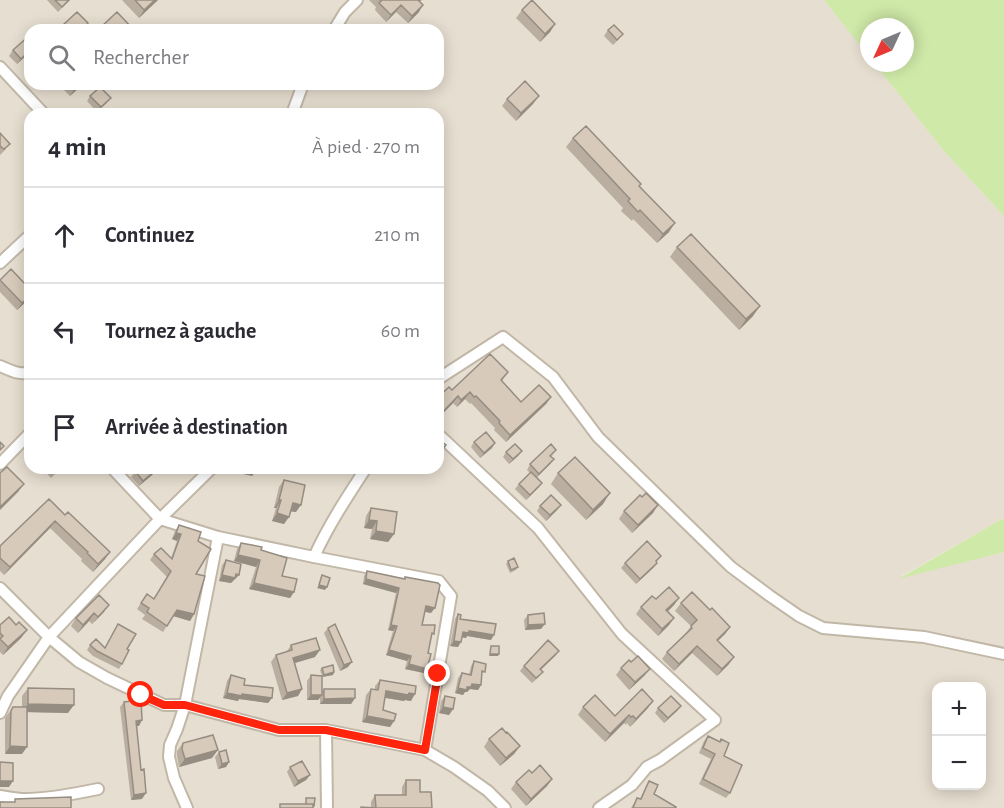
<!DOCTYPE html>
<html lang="fr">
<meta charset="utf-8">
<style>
:root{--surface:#fff;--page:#f7f7f7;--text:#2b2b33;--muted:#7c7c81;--line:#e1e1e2}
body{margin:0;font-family:"Alegreya Sans",sans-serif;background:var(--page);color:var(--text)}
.controls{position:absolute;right:18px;bottom:18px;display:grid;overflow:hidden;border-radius:12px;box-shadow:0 3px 15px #0003}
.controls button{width:54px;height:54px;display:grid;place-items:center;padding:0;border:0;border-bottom:2px solid var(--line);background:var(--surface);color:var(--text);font:30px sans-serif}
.compass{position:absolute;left:860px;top:18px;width:54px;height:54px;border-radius:50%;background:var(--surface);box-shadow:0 3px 15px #0003;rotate:226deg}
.stop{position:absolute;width:18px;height:18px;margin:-14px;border:4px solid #ff250c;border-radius:50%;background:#fff}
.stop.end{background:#ff250c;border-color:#fff;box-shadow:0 2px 6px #0008}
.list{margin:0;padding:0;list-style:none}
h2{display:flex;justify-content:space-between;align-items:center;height:78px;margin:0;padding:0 24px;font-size:26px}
h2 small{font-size:20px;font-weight:400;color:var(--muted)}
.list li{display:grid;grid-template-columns:39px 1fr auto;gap:18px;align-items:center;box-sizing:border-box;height:96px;padding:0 24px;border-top:2px solid var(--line)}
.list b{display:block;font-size:22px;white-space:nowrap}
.list em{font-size:20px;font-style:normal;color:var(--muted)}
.icon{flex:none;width:33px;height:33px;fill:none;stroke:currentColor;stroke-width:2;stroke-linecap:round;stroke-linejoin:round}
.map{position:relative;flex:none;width:1004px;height:808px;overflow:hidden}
.search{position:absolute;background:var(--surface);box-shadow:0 3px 15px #0003;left:24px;top:24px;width:420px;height:66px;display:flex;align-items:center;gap:15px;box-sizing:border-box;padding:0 21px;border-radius:18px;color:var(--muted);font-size:22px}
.panel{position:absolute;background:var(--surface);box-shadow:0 3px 15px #0003;left:24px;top:108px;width:420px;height:366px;border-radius:18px}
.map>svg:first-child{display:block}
.residential{fill:#e6ded0;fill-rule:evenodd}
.green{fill:#cfe9a8}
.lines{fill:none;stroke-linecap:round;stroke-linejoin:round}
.minor-casing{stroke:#c1b7a7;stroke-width:14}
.minor{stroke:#fff;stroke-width:10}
.wall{fill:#b9aea0}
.shaded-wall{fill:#968d82}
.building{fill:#d7caba;stroke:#968d82;stroke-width:1.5}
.route{stroke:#ff250c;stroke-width:8}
</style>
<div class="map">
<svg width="1004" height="808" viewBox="0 0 1004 808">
<rect width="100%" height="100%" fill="#f2ece2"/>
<!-- residential -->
<path class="residential" d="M0,0h824l45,57v6h5l70,88 60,65v302l-104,59 104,-25v256h-1004zM30,30h408v54h-408zM30,114h408v354h-408zM936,686h46v100h-46z"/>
<!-- green -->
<path class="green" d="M824,0h180v216l-60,-65 -70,-88h31v-36h-36v30z
M1004,518v34l-106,27z"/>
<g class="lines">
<defs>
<path id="minor" d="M334,30l11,-18 12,-12
M0,67l44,47
M292,114l11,-30
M0,263l30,-28
M0,366c10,4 20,10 30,6
M438,379l65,-42 50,40 45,60 133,130 39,29 29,20 24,12 101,9 80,17
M438,434l100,94 84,106 93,86 -55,40 -13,7 -15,18 -33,23
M0,464l30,-31
M112,468l48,51 52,-51
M314,557c14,-31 33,-60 52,-89
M0,588l49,49 30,25 28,16 57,27h21l94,25h47l99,20 29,17 34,24 17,17
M0,713l8,-17 41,-59 111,-118 58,18 96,20 125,24 12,15 -26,154
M326,730l1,78
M0,796c8,1 16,3 25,3 24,0 49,-5 73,-10
M187,808l-13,-30 -5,-21 1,-12 7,-16 8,-24 33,-168"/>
</defs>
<!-- minor casing -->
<use href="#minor" class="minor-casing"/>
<!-- minor -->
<use href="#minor" class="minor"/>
</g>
<!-- wall -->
<path class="wall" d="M47,0h23l-12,12z
M122,0h36l-19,18z
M369,0h53l-2,2 -1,10 -11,11 -12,-11 -10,10 -11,-12 1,-3z
M522,10l33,14 -5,8 -10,10 -24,-24z
M88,23l-6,7h-22l3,-5z
M608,30l11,9 -6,6 -9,-9z
M30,38v14l-13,12 -8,-8 4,-6z
M58,84h25l-13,12z
M90,96l17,7 -10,9 -10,-11z
M507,99l26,5 -17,17 -14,-15z
M0,133l6,16 -6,6z
M573,138l67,48 29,46 -12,11 -24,-24 -1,2 -11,-10 2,-3 -57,-61z
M677,247l76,69 -14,14 -69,-73z
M0,280l26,5 4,13 -13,12 -17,-18z
M508,372l-6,9 19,21 30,-5 -5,7 -40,38 -12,-12 1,-2 -24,-25 -1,1 -5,-5 -8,8 -4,-4 -15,15v-21l14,-7z
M474,442l18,6 -12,10 -9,-11z
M522,451l-4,5 -9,8 -6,-7 3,-5z
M553,455l-2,2 -1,7 -14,14 6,5 -4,5 -12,12 -11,-11 4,-5 11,-11 -3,-3 3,-6z
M42,468h19l-10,10z
M139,468h19l-6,7 -13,11 -8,-9z
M335,468h11l-7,5z
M558,473l45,31 -17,16 -35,-36z
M284,480l12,32 -5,-1 -7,13 -12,-3 4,-13h-2l5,-21z
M642,497l11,16 -21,20 -13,-14 5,-8z
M561,505l-4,5 -11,11 -9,-10 3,-5z
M371,508l23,26 -6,8 -18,-3 2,-10 -8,-1 2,-12z
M65,515l45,37 -5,7 -12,13 -12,-11 1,-2 -32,-31 -46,47 -4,-4v-25z
M179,525l19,16 -4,73 -4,7 -17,-5 -10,16 -21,-13 3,-4 -8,-6 10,-15 7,5 13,-22 -17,-17 4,-6 17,4 6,-17 -5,-2 3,-8z
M241,543l41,33 12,16 -4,6 -41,-9 7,-22 -22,-6 3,-12z
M226,560l13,15 -8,8 -12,-2 3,-16z
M508,561l10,6 -2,3 -6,3 -4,-9z
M625,563h32l-4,5 -17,16 -15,-16z
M367,571l37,8 1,-2 26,36 -6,-1 -3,13 9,13 -7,35 -19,-4 2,-8 -21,-6 7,-24 -5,-1 8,-37 -33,-9 1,-8z
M679,598l-5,7 -6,6 6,7 -5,7 -11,11 -22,-22 5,-7 15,-8z
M681,603l29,7 20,17 -5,7 -7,7 11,23 -12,12 -25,-23 -18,18 -12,-12 5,-7 19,-19 5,-7 -16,-15z
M109,605l-6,8 -11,11 -3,-3 -11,12 -7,-7 5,-8z
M458,614l2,5 31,21 -24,-4 -1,2 -4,-1 -4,10 -8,-1 5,-27z
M528,615l13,14 -16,1 -1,-10z
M118,624l9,25 -5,15 -3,5 -26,-13 -6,-6 3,-5 15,2z
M0,625h16l11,5 -6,8 -18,17 -3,-3z
M328,628l20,39 -8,4 -16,-38z
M291,645l24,12 -20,6 7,26 -4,7 -16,4 -11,-38 5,-7 11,-4z
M559,651l-4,5 -14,14 -2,7 -7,6 -12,-12 11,-14z
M474,661l7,16v8l-3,5 -8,-1 -3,3h-2l-2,3 -8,-2 3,-15 4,-5 7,2 2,-9z
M631,662l19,7 -6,7 -15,14 -13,-15 5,-7z
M322,668l12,4 -1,3 -11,2v14l2,-2 31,9 -4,6h-31v-6l-2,2h-11v-19l4,-6 11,1 -2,-6z
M231,675l13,10 28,13 -4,5 -29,-4 -1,2 -15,-3 4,-17z
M380,680l31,21 -6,-1 -1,1 -19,-3 -2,12 11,11 -4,6 -28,-5 4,-27 5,-6h4v-3z
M28,688l40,25 -41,-1 -5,42h-17v-36l8,-11h9v-11z
M445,696l8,13 -4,6 -10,-2 2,-12z
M653,701l-6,8 -17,18 -3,-4 -1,2 -2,-2 -19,19 -27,-27 5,-8 32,9z
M124,702l15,24h-2l5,73 -11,1 -11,-93z
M681,706l-4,5 -13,12 -9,-10 3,-5z
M506,733l14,13 -6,8 -14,12 -16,-19 5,-8z
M708,736l12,6 1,-3 9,54 -4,5 -27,-14 12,-25 -12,-6 5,-12z
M183,743l29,15 -33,9 -2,-11v-5z
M219,752l10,10 -3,5 -8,2 -3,-12z
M290,767l20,8 -4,5 -12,7 -7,-15z
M532,773l20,6 -5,7 -21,20 -15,-17 5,-7z
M406,780l14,12 12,16h-72l1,-1h10v-5l4,-7h27v-8z
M649,781l5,13 22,14h-45l6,-10 3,1 6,-13z"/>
<!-- shaded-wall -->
<path class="shaded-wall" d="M155,0h3l-19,18 5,-8z
M401,5l-5,7 -10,10 5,-7z
M423,5l-4,7 -11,11 4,-7z
M555,24l-5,8 -10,10 5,-8z
M30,50v2l-13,12 4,-5z
M80,84h3l-13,12 5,-8z
M539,96l-6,8 -17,17 5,-8z
M675,223l-6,9 -12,11 6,-9z
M30,296v2l-13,12 5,-7z
M760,306l-7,10 -14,14 7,-11z
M470,392l-5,7 -8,8 4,-7z
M458,396l-5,7 -15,15 2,-3z
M551,397l-5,7 -40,38 4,-7z
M495,443l-3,5 -12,10 4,-5z
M522,451l-4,5 -9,8 4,-5z
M554,459l-4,5 -15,15 4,-5z
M242,468h3l11,3 -4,5 -13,-3z
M156,470l-4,5 -13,11 4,-5z
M542,483l-4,5 -12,12 4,-5z
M24,484l-6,8 -18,18v-3z
M610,493l-7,11 -17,16 7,-10z
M279,500h2l-5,8h-2z
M293,503l8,2 -5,7 -8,-1z
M561,505l-4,5 -11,11 4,-6z
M658,505l-5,8 -21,20 6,-8z
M277,513l12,4 -5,7 -12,-3z
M369,520l8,1 -5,8 -8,-1z
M55,521l-5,7 -46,47 6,-8z
M376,531l18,3 -6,8 -18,-3z
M176,533l5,1 -4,7 -5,-2z
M110,552l-5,7 -12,13 5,-8z
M238,555l22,5 -4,7 -22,-6z
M657,563l-4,5 -17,16 4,-5z
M236,574l3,1 -8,8 -12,-2 3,-6z
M366,579l33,9 -3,5 -33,-9z
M254,583l40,9 -4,6 -41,-9z
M319,585l8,2 -2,3 -8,-2z
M679,598l-5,7 -12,12 4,-7z
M109,605l-6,8 -11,11 6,-7z
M426,606l9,2 -4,5 -9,-2z
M177,610l17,4 -4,7 -17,-5z
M94,613l-5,8 -11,12 5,-8z
M674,618l-5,7 -11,11 4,-7z
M545,624l-4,5 -16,1 3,-5z
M391,625l6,1 -4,5 -5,-1z
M730,627l-5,7 -14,13 6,-7z
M27,630l-6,8 -18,17 5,-8z
M469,631l25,4 -3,5 -24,-4 -1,2 -6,-1 3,-5z
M454,641l7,1 -3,5 -8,-1z
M697,646l-5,7 -18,18 5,-7z
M320,650l-5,7 -27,8 5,-7z
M389,650l22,6 -4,5 -21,-6z
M559,651l-4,5 -19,18 4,-5z
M490,654h9l-1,2h-9z
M734,657l-5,7 -12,12 5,-7z
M352,662l-4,5 -8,4 4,-6z
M409,664l18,5 -3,4 -19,-4z
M650,669l-6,7 -15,14 6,-8z
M334,672l-1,3 -11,2 2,-2z
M472,684l9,1 -3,5 -8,-1 -3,3h-2l-2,3 -8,-2 3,-5 9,-1z
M302,689l-4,7 -16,4 5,-7z
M386,691l29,3 -4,7 -6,-1 -1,1 -23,-4z
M227,693l15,1 30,4 -4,5 -29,-4 -1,2 -15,-3z
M311,695h11l-4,5h-11z
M355,698l-4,6h-31l4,-5z
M653,701l-6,8 -17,18 6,-8z
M28,704l46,1 -6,8 -46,-1z
M681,706l-4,5 -13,12 4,-5z
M443,707l10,2 -4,6 -10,-2z
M629,715l-5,8 -19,19 5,-8z
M367,716l27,5 -4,6 -28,-5z
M142,720l-3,6h-6l3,-5z
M10,746l17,1 -5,7h-17z
M520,746l-6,8 -14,12 6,-8z
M218,750l-6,8 -33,9 6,-8z
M229,762l-3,5 -8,2 4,-5z
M310,775l-4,5 -12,7 4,-6z
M552,779l-5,7 -21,20 5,-7z
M0,781h13l-4,6h-9z
M146,793l-4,6 -11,1 3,-5z"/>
<!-- building -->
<path class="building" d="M55,0h14l-7,7z
M135,0h20l-11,10z
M380,0h40l-1,1 4,4 -11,11 -11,-11 -10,10 -12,-12 2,-2z
M532,0l23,24 -10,10 -23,-24z
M77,12l11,11 -7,7h-13l-5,-5z
M117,12l17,18h-30l-3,-3z
M614,25l9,9 -6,6 -9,-10z
M29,36l1,2v12l-9,9 -8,-9z
M525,81l14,15 -18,17 -14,-14z
M71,84h9l-5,4z
M100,87l11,11 -10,9 -11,-11z
M102,110l3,4h-7z
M586,126l55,58 -2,2 36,37 -12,11 -23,-24 -2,2 -10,-11 2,-2 -57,-61z
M0,133l10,11 -6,5 -4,-3z
M691,234l69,72 -14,13 -69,-72z
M11,269l15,16 4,-4v15l-8,7 -22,-23z
M490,354l18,18 -7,8 20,22 18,-17 12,12 -41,38 -11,-12 1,-2 -24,-25 -2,1 -4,-5 -9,8 -3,-4 -18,19 -2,-2v-16l11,-10 3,3z
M486,432l9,11 -11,10 -10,-11z
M438,439l8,6 -8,11z
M0,442l4,4 -4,4z
M515,444l7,7 -9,8 -7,-7z
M551,444l5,6 -6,6 4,3 -15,15 -9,-10z
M575,457l35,36 -17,17 -35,-37z
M7,467l17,17 -24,23v-34z
M50,468h9l-4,5z
M139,468h16v1l1,1 -13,11 -8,-10z
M245,468h11v3z
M531,472l11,11 -12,12 -11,-11z
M284,480l21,5 -4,20 -8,-2 -4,14 -12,-4 4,-13h-2z
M646,493l12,12 -20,20 -14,-14 16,-16 2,2z
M551,495l10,10 -11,10 -10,-9z
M49,499l16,16 3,-3 42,40 -12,12 -11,-11 1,-1 -33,-31 -45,46 -10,-9v-12z
M371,508l26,4 -3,22 -18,-3 1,-10 -8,-1z
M179,525l22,7 -3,9 13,8 -15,25 9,2 -11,38 -17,-4 -10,16 -20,-14 2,-4 -8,-5 6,-9 7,5 17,-28 -17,-17 7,-6 11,11 9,-25 -5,-1z
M647,541l14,15 -5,5 1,2 -17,16 -15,-16z
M241,543l21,4 -1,3 26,8 -5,18 15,3 -3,13 -40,-9 6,-23 -22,-5z
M514,558l4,9 -7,3 -3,-9z
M226,560l15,4 -2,11 -3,-1 -1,4 -13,-3z
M367,571l38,8v-2l33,6 2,2 -5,23 -9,-2 -4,19h13l-1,9 -2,-1 -4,20 3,1 -4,15 -18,-5 2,-8 -22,-6 8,-24 -6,-1 8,-37 -33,-9z
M322,575l8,3 -3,9 -8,-2z
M669,587l10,11 -13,12 8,8 -12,11 -21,-22 11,-11 4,3z
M692,592l18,18 2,-2 18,19 -13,13 17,17 -12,12 -25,-23 -18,18 -12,-12 25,-24 -1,-2 6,-6 -16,-17z
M99,595l10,10 -11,12 -4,-4 -11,12 -7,-7z
M544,613l1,11 -17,1v-10z
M458,614l3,1 -1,4 36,5 -2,11 -25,-4v2l-6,-1 -2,10 -7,-1z
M9,617l7,8 3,-3 8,8 -19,17 -8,-8 3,-3 -3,-3v-8z
M118,624l18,10 -9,15 2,1 -7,14 -25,-13 -7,-6 6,-6 9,9z
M335,624l17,38 -8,3 -16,-37z
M316,638l4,12 -27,8 9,31 -15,4 -11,-38 16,-5 -1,-5z
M548,640l11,11 -19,18 3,3 -7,6 -12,-12z
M491,646h8v8h-9z
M638,656l12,13 -15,13 -14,-14 8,-8 2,2z
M474,661l12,3 -1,8 -3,-1 -1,14 -9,-1 -1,3h-4v3l-9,-2 4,-15 9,2z
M333,665l1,7 -10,3 -2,-7z
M231,675l14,4 -1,6 29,3 -1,10 -30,-4v2l-15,-3z
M311,675l11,1v19h-11z
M380,680l36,6 -1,8 -6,-1 -1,2 -22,-4 -3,19 13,4 -2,7 -27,-5 4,-27 7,1z
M28,688l46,1v16l-46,-1z
M324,689h31v9l-31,1z
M642,689l11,12 -17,18 -3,-3 -2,1 -2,-2 -19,19 -27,-27 12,-12 20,21z
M445,696l10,2 -2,11 -10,-2z
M671,696l10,10 -13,12 -10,-10z
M141,700l1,20 -6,1 5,49 3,-1 2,24 -12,2 -10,-93z
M13,707h14v40l-17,-1 1,-35z
M502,728l4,5 1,-1 13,14 -14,12 -17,-19z
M213,735l5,15 -33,9 -3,-10 1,-6z
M708,736l12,6 1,-3 8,4 -5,13 18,9 -12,28 -27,-14 12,-25 -12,-6z
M226,750l3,12 -7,2 -3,-12z
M302,761l8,14 -12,6 -8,-14z
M0,762l13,1v18h-13z
M540,765l12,14 -21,20 -15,-17 13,-12 3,3z
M406,780h14v12h11l1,16h-71v-1l15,1 -1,-13h31z
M649,781l9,4 -4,9 22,13v1h-43l4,-10 4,1z
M71,797v11h-71v-6h15v-3z
M306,798h9l-1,8h-1v-2h-7z
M280,804h33v4h-33z"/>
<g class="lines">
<!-- route -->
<path class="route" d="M141,695l23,10h21l94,25h47l99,20 13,-76"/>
</g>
</svg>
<div class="controls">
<button>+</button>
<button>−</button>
</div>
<svg class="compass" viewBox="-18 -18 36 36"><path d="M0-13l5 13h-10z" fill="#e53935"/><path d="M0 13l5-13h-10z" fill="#7c7c81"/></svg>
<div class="stop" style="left:141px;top:695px"></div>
<div class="stop end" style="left:438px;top:674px"></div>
<div class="search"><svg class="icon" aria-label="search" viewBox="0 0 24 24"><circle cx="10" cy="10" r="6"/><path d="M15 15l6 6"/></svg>Rechercher</div>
<section class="panel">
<h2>4 min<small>À pied · 270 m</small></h2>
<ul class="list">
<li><svg class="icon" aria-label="ahead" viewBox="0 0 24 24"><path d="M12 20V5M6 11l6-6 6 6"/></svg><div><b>Continuez</b></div><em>210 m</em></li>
<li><svg class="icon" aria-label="left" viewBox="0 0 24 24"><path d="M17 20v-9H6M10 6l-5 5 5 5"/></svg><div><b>Tournez à gauche</b></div><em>60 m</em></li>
<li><svg class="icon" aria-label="arrive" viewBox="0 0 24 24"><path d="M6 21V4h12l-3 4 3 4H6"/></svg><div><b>Arrivée à destination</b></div></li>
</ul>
</section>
</div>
